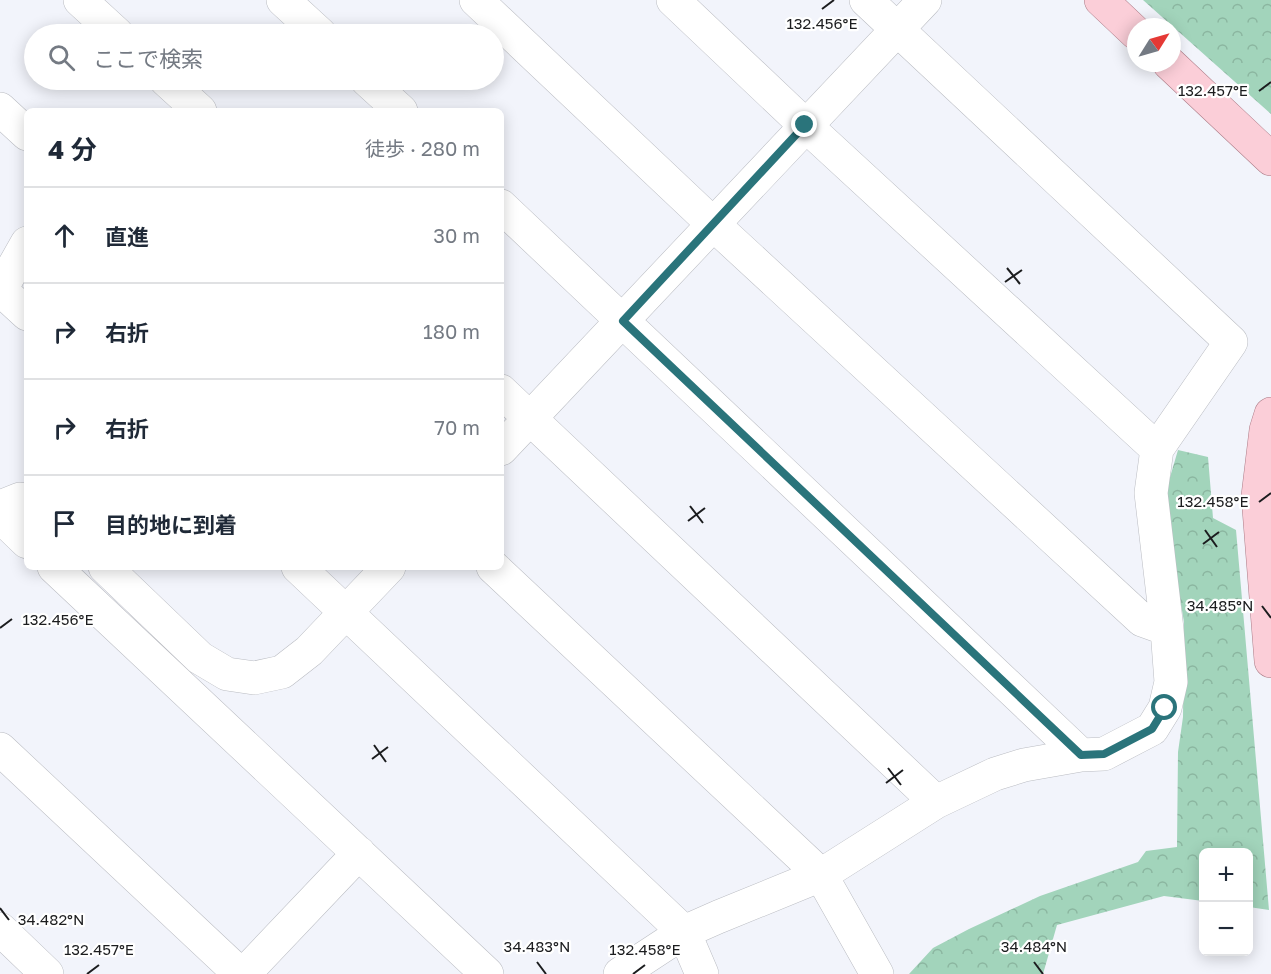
<!DOCTYPE html>
<html lang="ja">
<meta charset="utf-8">
<style>
:root{--surface:#fff;--page:#f2f2f3;--text:#1f2937;--muted:#747a83;--line:#e0e1e3}
body{margin:0;font-family:"Golos Text","Noto Sans JP",sans-serif;background:var(--page);color:var(--text)}
.controls{position:absolute;right:18px;bottom:18px;display:grid;overflow:hidden;border-radius:9px;box-shadow:0 3px 15px #0003}
.controls button{width:54px;height:54px;display:grid;place-items:center;padding:0;border:0;border-bottom:2px solid var(--line);background:var(--surface);color:var(--text);font:30px sans-serif}
.compass{position:absolute;left:1127px;top:18px;width:54px;height:54px;border-radius:50%;background:var(--surface);box-shadow:0 3px 15px #0003;rotate:53deg}
.stop{position:absolute;width:18px;height:18px;margin:-14px;border:4px solid #2a747b;border-radius:50%;background:#fff}
.stop.end{background:#2a747b;border-color:#fff;box-shadow:0 2px 6px #0008}
.list{margin:0;padding:0;list-style:none}
h2{display:flex;justify-content:space-between;align-items:center;height:78px;margin:0;padding:0 24px;font-size:26px}
h2 small{font-size:20px;font-weight:400;color:var(--muted)}
.list li{display:grid;grid-template-columns:39px 1fr auto;gap:18px;align-items:center;box-sizing:border-box;height:96px;padding:0 24px;border-top:2px solid var(--line)}
.list b{display:block;font-size:22px;white-space:nowrap}
.list em{font-size:20px;font-style:normal;color:var(--muted)}
.icon{flex:none;width:33px;height:33px;fill:none;stroke:currentColor;stroke-width:2;stroke-linecap:round;stroke-linejoin:round}
.map{position:relative;flex:none;width:1271px;height:974px;overflow:hidden}
.search{position:absolute;background:var(--surface);box-shadow:0 3px 15px #0003;left:24px;top:24px;width:480px;height:66px;display:flex;align-items:center;gap:15px;box-sizing:border-box;padding:0 21px;border-radius:33px;color:var(--muted);font-size:22px}
.panel{position:absolute;background:var(--surface);box-shadow:0 3px 15px #0003;left:24px;top:108px;width:480px;height:462px;border-radius:9px}
.map>svg:first-child{display:block}
.forest{fill:url(#forest-crowns)}
.lines{fill:none;stroke-linecap:round;stroke-linejoin:round}
.minor-casing{stroke:#babcc2;stroke-width:34}
.major-casing{stroke:#ab7b86;stroke-width:34}
.minor{stroke:#fff;stroke-width:33}
.major{stroke:#fbced8;stroke-width:33}
.route{stroke:#2a747b;stroke-width:8}
.ticks{fill:none;stroke:#1c1d1f;stroke-width:2}
.ticks-label{font-size:15px;text-anchor:middle;fill:#1c1d1f;stroke:#fff;stroke-width:4.5;stroke-linejoin:round;paint-order:stroke}
</style>
<div class="map">
<svg width="1271" height="974" viewBox="0 0 1271 974">
<defs>
<pattern id="forest-crowns" width="20" height="18" patternUnits="userSpaceOnUse" patternTransform="scale(1.5)"><rect width="20" height="18" fill="#a2d4bb"/><path d="M2 6a3 3 0 1 1 6 0M12 15a3 3 0 1 1 6 0" fill="none" stroke="#8bb6a0"/></pattern>
</defs>
<rect width="100%" height="100%" fill="#f2f4fb"/>
<!-- forest -->
<path class="forest" d="M1143,0h128v114z
M1178,450l30,7 5,61 23,12 33,380 -20,-3 -1,-55h-44l-1,49 -39,-5 -107,29 -14,49h-134l24,-26 36,-19 71,-33 98,-34 8,-11 31,-4 1,-95 5,-35 1,-95 -21,-121z"/>
<g class="lines">
<defs>
<path id="minor" d="M80,0l37,34
M283,0l37,34
M476,0l237,224 429,396 25,9
M673,0l132,125 352,324
M166,80l34,31
M367,80l34,31
M0,109l27,25
M501,206l580,549
M1,290l26,24
M0,291l27,-48
M501,391l435,411
M501,449l424,-449
M0,507l20,-8 7,4
M0,516l27,26
M54,567l433,407
M105,567l95,91 27,16 27,4 28,-6 27,-21 80,-84
M298,567l386,365 18,42
M493,567l328,308 56,99
M0,749l240,225
M0,929l47,45
M244,974l115,-121
M620,974l64,-42 34,-15 103,-42 115,-73 59,-28 29,-9 57,-10 23,-1 48,-25 13,-21 6,-26 -4,-53 -16,-136 6,-44 74,-107 -365,-342"/>
<path id="major" d="M1101,0l35,33
M1169,63l102,96
M1271,414l-5,16 -8,66 13,165"/>
</defs>
<!-- minor casing -->
<use href="#minor" class="minor-casing"/>
<!-- major casing -->
<use href="#major" class="major-casing"/>
<!-- minor -->
<use href="#minor" class="minor"/>
<!-- major -->
<use href="#major" class="major"/>
</g>
<g class="lines">
<!-- route -->
<path class="route" d="M805,125l-182,196 458,434 23,-1 48,-25 13,-21"/>
</g>
<!-- ticks -->
<path class="ticks" d="M822,9l12,-9M1259,91l12,-9M1007,268l13,16M1005,282l17,-12M1259,502l12,-9M690,506l13,17M688,521l17,-13M1205,530l12,17M1203,544l16,-12M1262,606l9,12M0,628l12,-9M374,745l12,17M372,759l16,-12M888,768l13,17M886,783l17,-13M0,908l9,12M537,962l9,12M1034,962l9,12M87,974l12,-9M633,974l12,-9"/>
<g class="ticks-label">
<text x="822" y="29">132.456°E</text>
<text x="1213" y="96">132.457°E</text>
<text x="1213" y="507">132.458°E</text>
<text x="1220" y="611">34.485°N</text>
<text x="58" y="625">132.456°E</text>
<text x="51" y="925">34.482°N</text>
<text x="537" y="952">34.483°N</text>
<text x="1034" y="952">34.484°N</text>
<text x="99" y="955">132.457°E</text>
<text x="645" y="955">132.458°E</text>
</g>
</svg>
<div class="controls">
<button>+</button>
<button>−</button>
</div>
<svg class="compass" viewBox="-18 -18 36 36"><path d="M0-13l5 13h-10z" fill="#e53935"/><path d="M0 13l5-13h-10z" fill="#747a83"/></svg>
<div class="stop" style="left:1165px;top:708px"></div>
<div class="stop end" style="left:805px;top:125px"></div>
<div class="search"><svg class="icon" aria-label="search" viewBox="0 0 24 24"><circle cx="10" cy="10" r="6"/><path d="M15 15l6 6"/></svg>ここで検索</div>
<section class="panel">
<h2>4 分<small>徒歩 · 280 m</small></h2>
<ul class="list">
<li><svg class="icon" aria-label="ahead" viewBox="0 0 24 24"><path d="M12 20V5M6 11l6-6 6 6"/></svg><div><b>直進</b></div><em>30 m</em></li>
<li><svg class="icon" aria-label="right" viewBox="0 0 24 24"><path d="M7 20v-9h11M14 6l5 5-5 5"/></svg><div><b>右折</b></div><em>180 m</em></li>
<li><svg class="icon" aria-label="right" viewBox="0 0 24 24"><path d="M7 20v-9h11M14 6l5 5-5 5"/></svg><div><b>右折</b></div><em>70 m</em></li>
<li><svg class="icon" aria-label="arrive" viewBox="0 0 24 24"><path d="M6 21V4h12l-3 4 3 4H6"/></svg><div><b>目的地に到着</b></div></li>
</ul>
</section>
</div>
